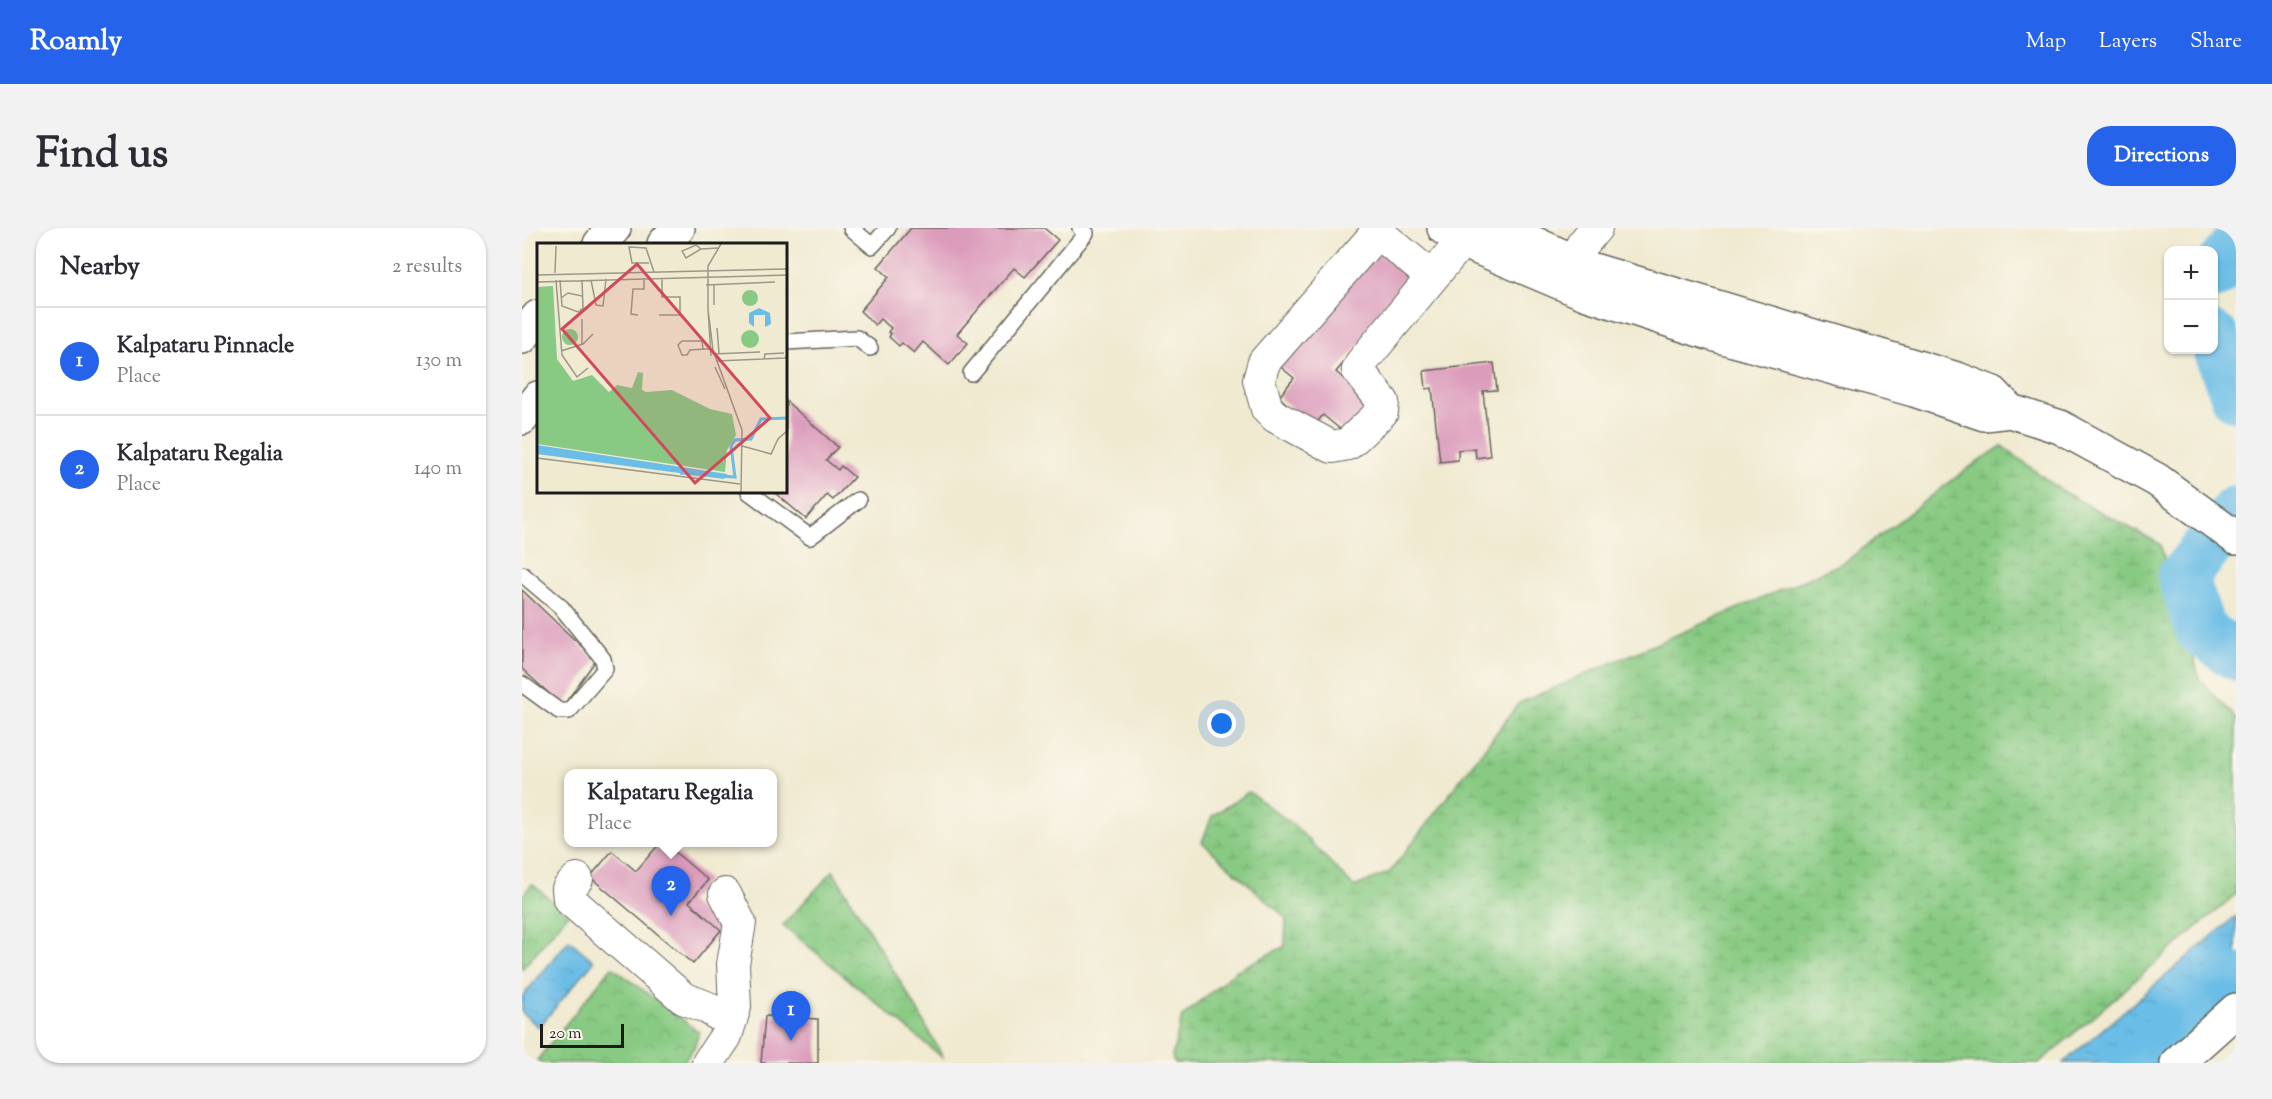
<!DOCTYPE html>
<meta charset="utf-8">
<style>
:root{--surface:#fff;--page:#f2f2f3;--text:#2b2b33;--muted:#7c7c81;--line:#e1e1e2;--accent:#2563eb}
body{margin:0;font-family:"Sorts Mill Goudy",serif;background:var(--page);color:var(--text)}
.controls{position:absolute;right:18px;top:18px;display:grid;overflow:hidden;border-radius:12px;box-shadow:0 2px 4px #0004}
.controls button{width:54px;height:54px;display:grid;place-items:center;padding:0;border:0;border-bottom:2px solid var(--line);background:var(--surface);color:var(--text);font:30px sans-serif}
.scale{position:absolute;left:18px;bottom:15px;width:84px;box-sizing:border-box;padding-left:6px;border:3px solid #1c1c1c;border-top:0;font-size:16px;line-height:21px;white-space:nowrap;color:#1c1c1c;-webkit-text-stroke:4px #fbf7ec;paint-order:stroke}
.you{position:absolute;left:700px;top:496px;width:21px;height:21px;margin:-15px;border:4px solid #fff;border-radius:50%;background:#1a73e8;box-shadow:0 0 0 9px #1a73e833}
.badge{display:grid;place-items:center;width:39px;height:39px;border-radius:50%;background:var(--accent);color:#fff;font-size:20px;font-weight:700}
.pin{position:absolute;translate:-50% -50px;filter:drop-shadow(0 2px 3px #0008)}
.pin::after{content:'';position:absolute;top:32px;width:21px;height:18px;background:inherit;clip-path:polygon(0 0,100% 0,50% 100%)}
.popup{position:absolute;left:42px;top:541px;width:213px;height:78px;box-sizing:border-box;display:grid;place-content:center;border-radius:12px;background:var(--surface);filter:drop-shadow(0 2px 4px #0005);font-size:20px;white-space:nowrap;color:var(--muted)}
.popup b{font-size:22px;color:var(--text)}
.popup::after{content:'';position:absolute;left:50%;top:100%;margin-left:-12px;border:12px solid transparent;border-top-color:var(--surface)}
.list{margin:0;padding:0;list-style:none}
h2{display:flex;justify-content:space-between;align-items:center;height:78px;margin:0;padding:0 24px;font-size:26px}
h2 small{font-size:20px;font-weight:400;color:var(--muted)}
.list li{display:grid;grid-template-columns:39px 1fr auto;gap:18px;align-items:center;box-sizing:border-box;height:108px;padding:0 24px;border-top:2px solid var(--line)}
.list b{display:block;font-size:22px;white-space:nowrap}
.list p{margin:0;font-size:20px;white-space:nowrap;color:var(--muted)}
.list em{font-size:20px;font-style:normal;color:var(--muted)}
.map{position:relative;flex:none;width:1714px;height:835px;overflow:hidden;border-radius:24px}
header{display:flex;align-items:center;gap:36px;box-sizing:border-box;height:84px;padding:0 30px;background:var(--accent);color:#fff}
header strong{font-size:28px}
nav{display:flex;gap:33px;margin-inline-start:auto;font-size:21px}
.intro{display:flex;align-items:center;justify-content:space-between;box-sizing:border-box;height:144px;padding:0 36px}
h1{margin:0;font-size:42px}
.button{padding:15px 27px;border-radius:24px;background:var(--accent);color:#fff;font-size:21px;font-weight:700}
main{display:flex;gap:36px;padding:0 36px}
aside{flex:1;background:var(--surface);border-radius:24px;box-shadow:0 2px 4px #0004}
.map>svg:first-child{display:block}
.wetland{fill:url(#wetland-marsh);stroke:#527350;stroke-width:1.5}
.park{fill:url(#park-crowns);stroke:#527350;stroke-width:1.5}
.water{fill:url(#water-ripples);stroke:#436c81;stroke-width:1.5}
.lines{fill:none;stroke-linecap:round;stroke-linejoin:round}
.river{stroke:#6abde6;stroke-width:51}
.building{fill:#db9bbb}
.lane-casing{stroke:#66645b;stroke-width:18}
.street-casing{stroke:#66645b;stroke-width:34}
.secondary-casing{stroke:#66645b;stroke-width:36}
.lane{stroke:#fff;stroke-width:15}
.street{stroke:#fff;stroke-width:32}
.secondary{stroke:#fff;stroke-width:33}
.inset-river{fill:none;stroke:#6abde6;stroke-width:3}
.inset-road{fill:none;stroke:#9b9889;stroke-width:1.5}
.view{fill:#d1495b;fill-opacity:0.15;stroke:#d1495b;stroke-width:3}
.inset-edge{fill:none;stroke:#1c1c1c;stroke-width:3}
</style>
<header>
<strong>Roamly</strong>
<nav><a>Map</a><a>Layers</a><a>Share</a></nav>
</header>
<div class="intro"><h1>Find us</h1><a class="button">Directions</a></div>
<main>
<aside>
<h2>Nearby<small>2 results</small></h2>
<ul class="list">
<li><span class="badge">1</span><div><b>Kalpataru Pinnacle</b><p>Place</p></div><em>130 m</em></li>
<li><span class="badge">2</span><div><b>Kalpataru Regalia</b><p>Place</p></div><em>140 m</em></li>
</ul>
</aside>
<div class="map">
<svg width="1714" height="835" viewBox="0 0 1714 835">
<defs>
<pattern id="wetland-marsh" width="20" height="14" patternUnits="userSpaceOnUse" patternTransform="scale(1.5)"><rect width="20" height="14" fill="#88ca83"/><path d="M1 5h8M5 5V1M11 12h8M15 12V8" fill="none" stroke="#75ad71"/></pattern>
<pattern id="park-crowns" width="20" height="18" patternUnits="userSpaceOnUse" patternTransform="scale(1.5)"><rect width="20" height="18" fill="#88ca83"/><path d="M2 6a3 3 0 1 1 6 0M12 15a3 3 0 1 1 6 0" fill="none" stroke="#75ad71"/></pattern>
<pattern id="water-ripples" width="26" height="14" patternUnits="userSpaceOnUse" patternTransform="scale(1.5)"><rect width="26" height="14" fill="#6abde6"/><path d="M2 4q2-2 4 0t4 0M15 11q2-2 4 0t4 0" fill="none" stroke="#5ba2c5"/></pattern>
</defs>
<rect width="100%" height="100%" fill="#fbf7ec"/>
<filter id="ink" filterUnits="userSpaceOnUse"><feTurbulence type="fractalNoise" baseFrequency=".0167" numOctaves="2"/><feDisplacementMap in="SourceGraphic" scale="12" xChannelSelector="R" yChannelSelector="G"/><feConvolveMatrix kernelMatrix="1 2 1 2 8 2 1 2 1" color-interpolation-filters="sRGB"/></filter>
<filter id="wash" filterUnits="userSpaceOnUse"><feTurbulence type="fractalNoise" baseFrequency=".008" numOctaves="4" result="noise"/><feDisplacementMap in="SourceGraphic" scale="24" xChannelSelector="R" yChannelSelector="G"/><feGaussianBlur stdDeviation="1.35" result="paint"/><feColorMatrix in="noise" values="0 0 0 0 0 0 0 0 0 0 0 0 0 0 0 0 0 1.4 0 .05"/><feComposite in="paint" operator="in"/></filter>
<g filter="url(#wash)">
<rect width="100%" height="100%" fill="#f0ead1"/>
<!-- wetland -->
<path class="wetland" d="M1480,218l60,45 98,53 40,136 36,38v176l-197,169h-865l-2,-7 10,-39 54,-46 49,-25 1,-28 -84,-76 10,-26 37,-24 46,34 59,61 36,-15 129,-169 326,-141 122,-93z"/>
<!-- park -->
<path class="park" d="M311,643l82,135 29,53 -161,-134z
M10,656l36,30 -46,55v-73z
M90,739l87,65 -4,14 -12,17h-142l-4,-3z"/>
<!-- water -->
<path class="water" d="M1714,688v59l-99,88h-74z
M47,712l25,21 -55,66 -17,-14v-16z"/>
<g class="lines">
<!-- river -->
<path class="river" d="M1692,46l22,-28
M1692,110l22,58
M1714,283l-53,66 18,54 35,24
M1614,835l100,-84"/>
</g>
<g id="blocks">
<!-- building -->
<path class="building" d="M389,0h133l14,12 -33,37 -11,-9 -57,66 11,9 -19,22 -26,-23 -9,11 -12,-10 -3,3 -10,-9 2,-3 -3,-2 3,-4 -11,-9 -5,6 -15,-14 29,-34 -11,-10z
M858,13l39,33 -83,98 36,30 -26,32 -23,-19 -10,12 -34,-30 15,-19 -18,-15z
M972,135l3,27 -14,1 7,65 -14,2 -1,-10 -17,2v10l-18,2 -8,-74 -6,1 -2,-18z
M264,173l52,46 -12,13 12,10 3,-4 13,11 -21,23 -6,-5 -21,24 -32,-27h12z
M0,362l74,70 -33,46 -41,-37z
M139,614h2l45,38 -19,22 32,28 -28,34 -103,-87 22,-26 24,20z
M243,788l53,3v44h-57z"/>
</g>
</g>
<g filter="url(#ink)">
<use href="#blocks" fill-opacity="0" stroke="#66645b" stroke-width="1.5"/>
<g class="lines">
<defs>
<path id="lane" d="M329,0l21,18 16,-18
M264,114l71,-4 13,10
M449,145l115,-140 -6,-5
M227,264l61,45 48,-37
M0,346l39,33 42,52 2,10 -36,42h-10l-37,-27"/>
<path id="street" d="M1053,34l7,-17 14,-17
M910,49l-51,-42 -8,2 -109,125 -5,18 8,29 9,8 56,30 16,-3 34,-32 1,-10 -25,-32 4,-8 111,-134
M55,651l-9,10 1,10 114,99 23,9 24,15
M186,835l18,-27 9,-29 -2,-43 7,-41 -15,-29"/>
<path id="secondary" d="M922,0l18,13 123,52 127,41 202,56 70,24 26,-3 50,16 97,53 79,58
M979,0l89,41 367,110 36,14 17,18
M78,16l14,-16
M142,16l14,-16
M0,109l16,-20
M0,190l16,-20
M1655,835l59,-53"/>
</defs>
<!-- lane casing -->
<use href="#lane" class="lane-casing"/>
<!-- street casing -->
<use href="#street" class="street-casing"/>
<!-- secondary casing -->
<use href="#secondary" class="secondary-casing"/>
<!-- lane -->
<use href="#lane" class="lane"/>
<!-- street -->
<use href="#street" class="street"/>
<!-- secondary -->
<use href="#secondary" class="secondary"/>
</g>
</g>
<!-- overview -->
<g transform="translate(15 15)">
<rect width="250" height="250" fill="#f0ead1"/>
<path d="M16,43l4,73 16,22 19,-6 17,17 8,-7 15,3 6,-16 5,1 -1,17 4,2 26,-2 38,19 22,5 4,21 -9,15 -2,22 -188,-28v-157z" fill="#88ca83"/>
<path d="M205 55a8 8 0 1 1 16 0a8 8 0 1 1-16 0ZM25 94a8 8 0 1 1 16 0a8 8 0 1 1-16 0Z" fill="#88ca83"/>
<path d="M204 96a9 9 0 1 1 18 0a9 9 0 1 1-18 0Z" fill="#88ca83"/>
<path d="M222,65l11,5 1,11 -6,3v-12h-11v12l-5,-4v-10zM0,202l190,29 -3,5 -187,-25z" fill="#6abde6"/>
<path class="inset-river" d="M143,230l55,4 -4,-31 4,-6 16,-1 10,-20 27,-1"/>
<path class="inset-road" d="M184,1l-13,22v43l5,41 29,80 -1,63M164,6l-15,9 -4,-7 14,-6 5,4 17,-1M112,20h-17l-3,-16 17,1 8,24M18,30l1,-27M0,32l251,-6M19,37l6,75 15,22 11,-9M23,37l2,26 16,6 5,-4 -1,-28M54,37l5,25 7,1 3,-27M0,39l251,-7M169,42l69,-3M177,42v20M24,55l7,-5 14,3M171,66l3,47M101,72l-7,-1 2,-25h11v-11M122,72h21v-18h-18v-19M180,85l2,25M45,101v-25M166,106l-1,-8h-20l-4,4 4,10h5l3,-5 15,-1h5M24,108l22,-7 10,-10M176,111l47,-2M227,116l1,-5 19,-1M179,118l69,-3 3,-3M178,124l10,22M205,203l29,8 7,-15 10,-9M0,215l203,26"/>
<path class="view" d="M100,21l133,154 -75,65 -133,-154z"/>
<rect width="250" height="250" class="inset-edge"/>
</g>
</svg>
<div class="controls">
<button>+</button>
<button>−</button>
</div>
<div class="scale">20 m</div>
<div class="you"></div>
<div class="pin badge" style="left:269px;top:813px">1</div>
<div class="pin badge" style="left:149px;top:688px">2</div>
<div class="popup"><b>Kalpataru Regalia</b>Place</div>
</div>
</main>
